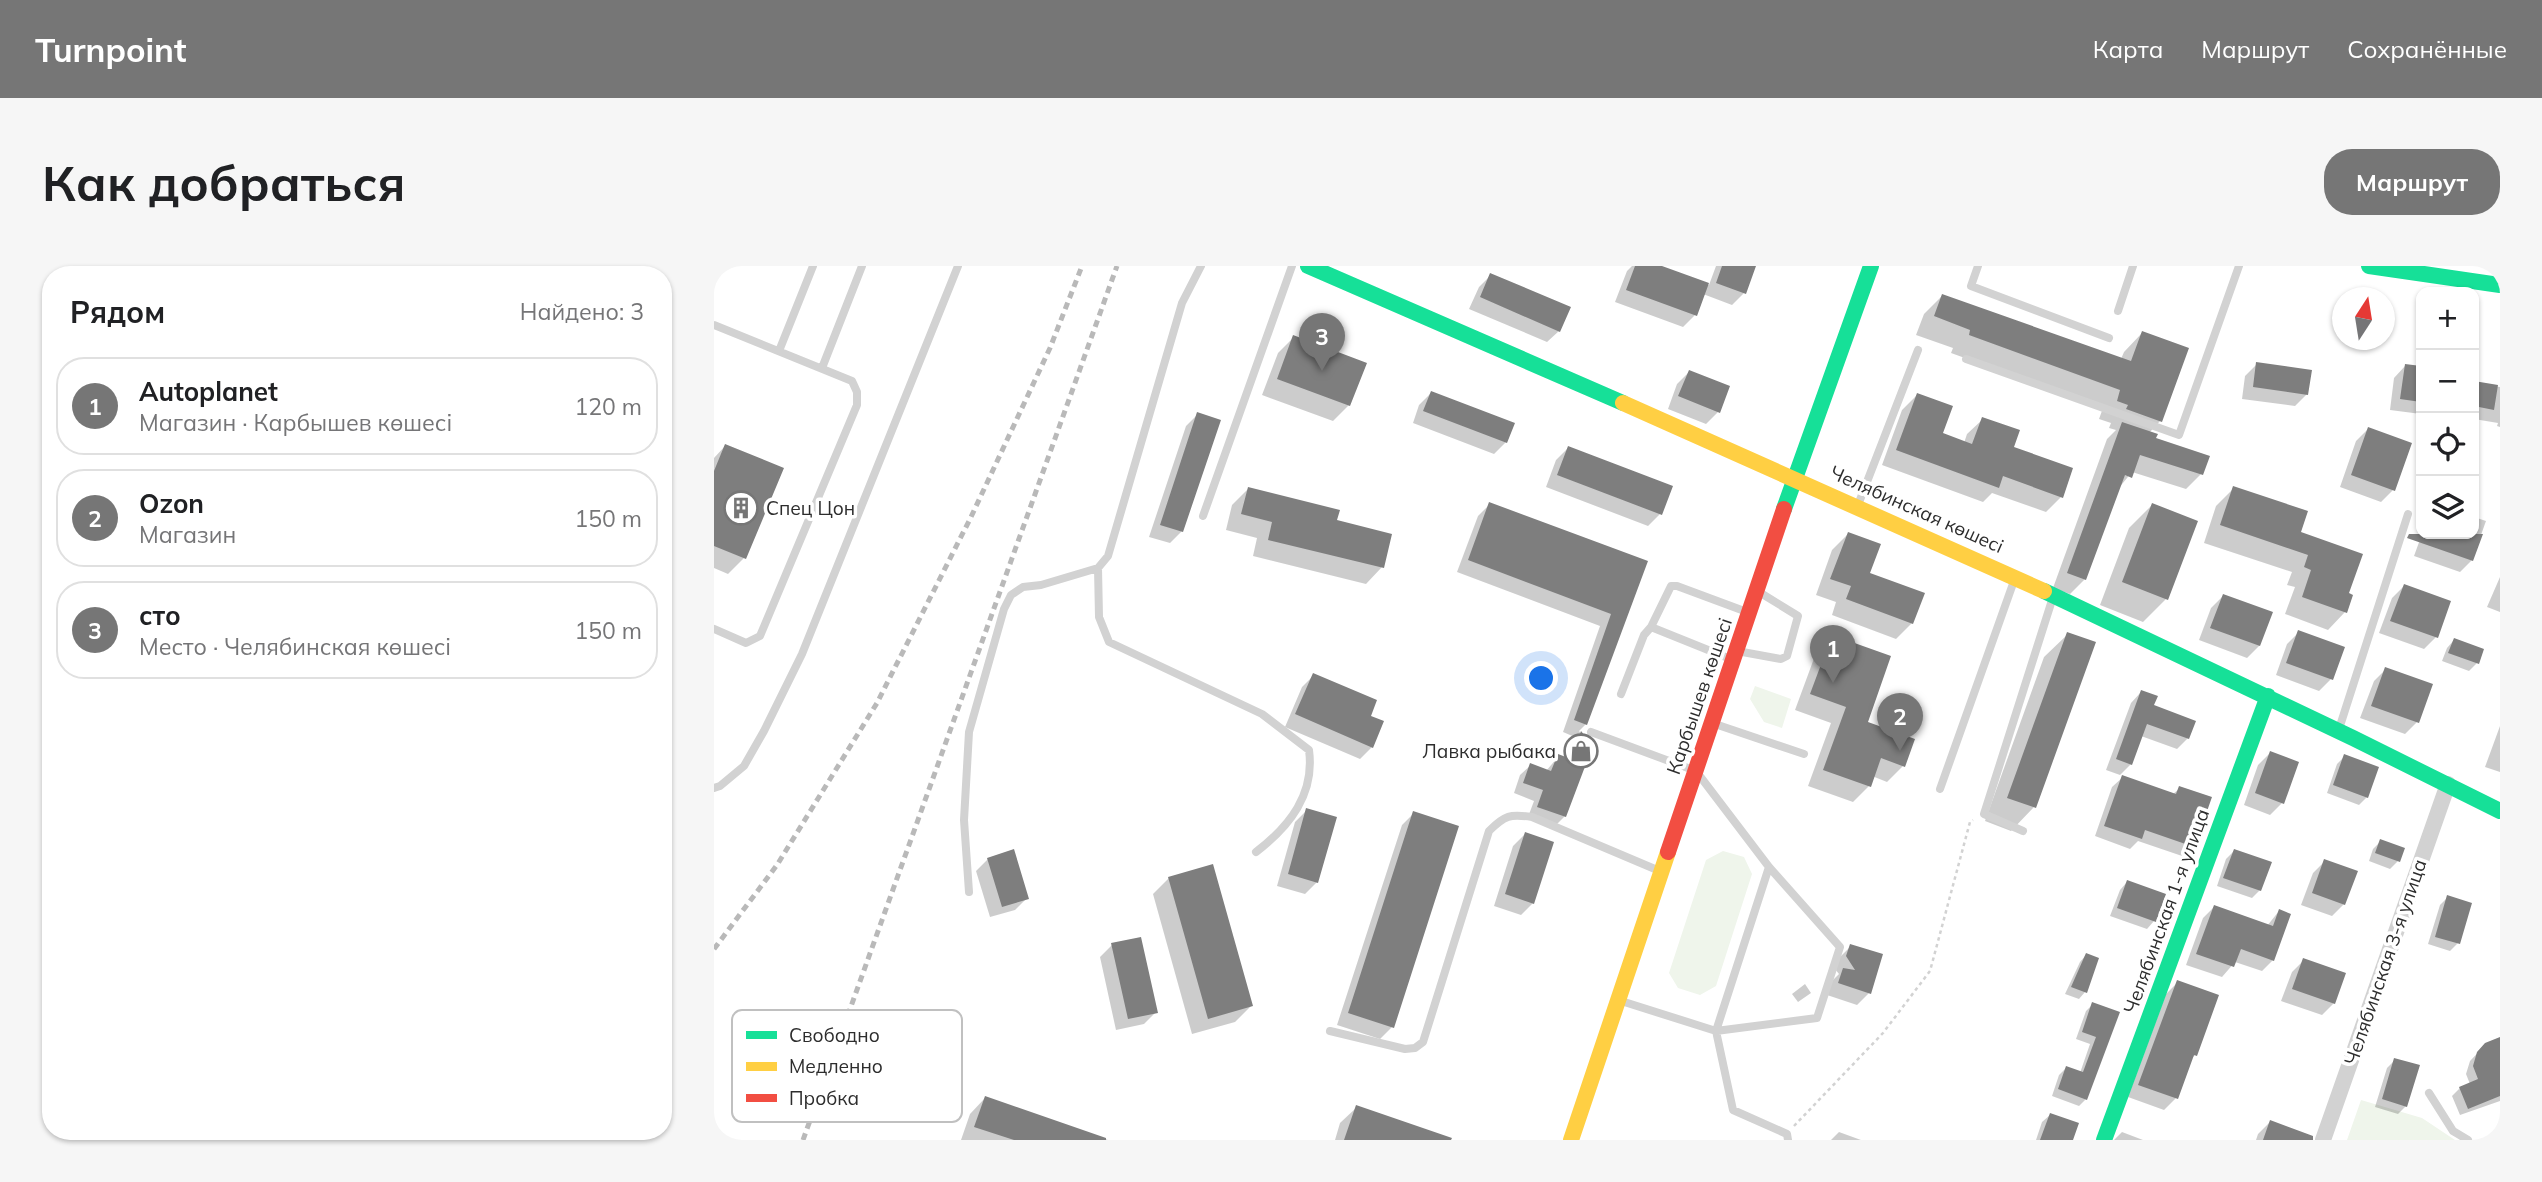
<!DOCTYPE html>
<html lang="ru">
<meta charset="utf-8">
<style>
:root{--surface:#fff;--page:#f6f6f6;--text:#202124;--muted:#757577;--line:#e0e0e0;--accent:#767676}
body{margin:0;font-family:Mulish,sans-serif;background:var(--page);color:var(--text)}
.controls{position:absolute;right:21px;top:21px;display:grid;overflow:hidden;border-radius:14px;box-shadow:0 2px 5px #0004}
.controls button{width:63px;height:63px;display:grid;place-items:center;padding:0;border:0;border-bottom:2px solid var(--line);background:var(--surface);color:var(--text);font:35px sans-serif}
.compass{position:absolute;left:1618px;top:21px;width:63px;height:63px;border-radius:50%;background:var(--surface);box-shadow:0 2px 5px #0004;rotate:12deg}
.you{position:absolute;left:828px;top:413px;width:24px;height:24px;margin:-18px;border:5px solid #fff;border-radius:50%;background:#1a73e8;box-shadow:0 0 0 10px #1a73e833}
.badge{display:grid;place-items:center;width:46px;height:46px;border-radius:50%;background:var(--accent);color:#fff;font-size:23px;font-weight:700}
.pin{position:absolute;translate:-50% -58px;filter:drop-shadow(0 2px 4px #0008)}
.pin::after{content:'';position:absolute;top:37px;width:24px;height:21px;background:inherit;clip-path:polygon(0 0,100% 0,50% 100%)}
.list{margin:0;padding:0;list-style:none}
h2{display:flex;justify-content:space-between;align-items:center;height:91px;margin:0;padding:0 28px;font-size:30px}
h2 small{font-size:23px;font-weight:400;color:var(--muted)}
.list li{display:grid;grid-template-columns:46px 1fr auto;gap:21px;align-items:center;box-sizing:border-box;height:98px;margin:0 14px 14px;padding:0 14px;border:2px solid var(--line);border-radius:28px}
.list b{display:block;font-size:26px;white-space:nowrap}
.list p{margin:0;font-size:23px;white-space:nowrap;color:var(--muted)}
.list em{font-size:23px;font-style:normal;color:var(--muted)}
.icon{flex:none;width:38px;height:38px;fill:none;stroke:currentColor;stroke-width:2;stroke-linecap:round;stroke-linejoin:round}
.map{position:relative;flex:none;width:1786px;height:874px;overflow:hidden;border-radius:28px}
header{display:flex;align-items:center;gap:42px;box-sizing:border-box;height:98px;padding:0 35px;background:var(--accent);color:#fff}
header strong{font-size:33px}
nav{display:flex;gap:38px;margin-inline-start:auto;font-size:24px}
.intro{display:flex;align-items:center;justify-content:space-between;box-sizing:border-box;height:168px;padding:0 42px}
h1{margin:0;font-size:49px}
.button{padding:18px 32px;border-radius:28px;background:var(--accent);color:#fff;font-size:24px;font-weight:700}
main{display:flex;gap:42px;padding:0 42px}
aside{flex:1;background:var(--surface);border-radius:28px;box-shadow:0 2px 5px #0004}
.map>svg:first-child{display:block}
.green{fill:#eff5eb}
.shadow{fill:#0003}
.building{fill:#7e7e7e}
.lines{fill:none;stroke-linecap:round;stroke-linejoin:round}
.path{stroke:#d2d2d2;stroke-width:2.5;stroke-dasharray:3.5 3.5;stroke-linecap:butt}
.lane{stroke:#d2d2d2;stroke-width:8}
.street{stroke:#d2d2d2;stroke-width:16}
.fast{stroke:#16e098;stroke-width:16}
.slow{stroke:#ffcf43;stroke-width:16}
.jam{stroke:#f24e42;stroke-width:16}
.rail{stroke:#b9b9b9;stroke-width:5;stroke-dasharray:7 5;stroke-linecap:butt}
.labels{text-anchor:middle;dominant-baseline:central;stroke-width:7;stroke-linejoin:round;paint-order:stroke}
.poi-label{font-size:19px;fill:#2d2d2d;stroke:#fff;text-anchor:start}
.street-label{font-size:19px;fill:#2d2d2d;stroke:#fff}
.key{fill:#fff;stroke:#c0c0c0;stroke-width:2}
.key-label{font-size:19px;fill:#2d2d2d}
</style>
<header>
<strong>Turnpoint</strong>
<nav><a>Карта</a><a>Маршрут</a><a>Сохранённые</a></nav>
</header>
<div class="intro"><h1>Как добраться</h1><a class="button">Маршрут</a></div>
<main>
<aside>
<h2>Рядом<small>Найдено: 3</small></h2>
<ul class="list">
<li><span class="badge">1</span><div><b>Autoplanet</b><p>Магазин · Карбышев көшесі</p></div><em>120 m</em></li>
<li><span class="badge">2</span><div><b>Ozon</b><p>Магазин</p></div><em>150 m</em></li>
<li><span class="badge">3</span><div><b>сто</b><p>Место · Челябинская көшесі</p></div><em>150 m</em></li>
</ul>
</aside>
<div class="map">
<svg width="1786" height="874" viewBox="0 0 1786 874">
<rect width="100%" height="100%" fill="#fff"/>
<!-- green -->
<path class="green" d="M1041,420l36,13 -9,29 -18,-6 -14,-23z
M1009,585l21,6 8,17 -36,112 -16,9 -22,-7 -9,-15 37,-113z
M1647,834l61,18 33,22h-108z"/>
<!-- shadow -->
<path class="shadow" d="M918,0h25l52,19 7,-19h38l-10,27 -12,12 -29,-11 -8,21 -12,12 -68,-25 12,-31z
M777,9l68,56 -12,11 -78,-33 10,-22z
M1228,30l179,63 3,-7 18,-19 18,88 -11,12 52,41 -15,15 -54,-17 -14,17 -33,90 -15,15 -17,-6 54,-149 9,-9 -7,-2 2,-5 -12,-4 4,-11 -152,-55 2,-5 -37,-13 8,-21z
M580,71l55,68 -16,16 -71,-26 16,-42z
M1543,98l50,30 -12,12 -53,-7 3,-23z
M1691,100l16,2v46l-31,-4 4,-32z
M975,106l29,40 -12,12 -38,-15 9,-25z
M1760,117l26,4v40l-3,-1 1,-3 -24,-4z
M717,127l75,49 -12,12 -81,-31 6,-18z
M1203,129l24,39 23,9 3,-9 16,-15 78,78 -15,15 -54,-19 -9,9 -101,-37 20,-55z
M484,148l-16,117 -12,12 -21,-6 37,-111z
M1654,163l25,61 -12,12 -41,-15 16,-46z
M11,180l19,112 -16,16 -14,-6v-110z
M854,182l102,39 -10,27 -12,12 -102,-39 10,-27z
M1520,222l64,45 49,61 -2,18 -17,18 -43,-16 10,-27 -8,-2 5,-13 -88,-29 12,-37z
M534,223l134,78 -16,17 -113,-28 4,-18 -31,-8 6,-25z
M776,238l156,58 -60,162 -7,7 6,7 -20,78 -11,11 -26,-10 6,-16 -20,-8 6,-18 11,-10 15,6 12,-14 8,2 6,-16 5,-5 -14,-6 37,-106 -143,-54 21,-56z
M1438,239l14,94 -23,23 -43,-17 29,-77z
M1760,251l12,4 -14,39 -12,12 -46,-16 8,-22h52z
M1134,268l20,40 44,49 -16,16 -64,-24 4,-13 -20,-7 16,-45z
M1786,311v35l-13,-5z
M1690,320l45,16 -13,35 -12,12 -45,-16 13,-35z
M1509,330l47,17 -11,33 -12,12 -48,-18 12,-32z
M1585,366l32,47 -12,12 -43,-16 11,-31z
M1354,368l-34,173 -23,24 -26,-10 59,-164z
M1118,371l33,86 38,43 -16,16 -15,-6 -3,10 -16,16 -45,-16 23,-63 -36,-13 21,-57z
M1740,374l23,23 -8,8 -27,-10 5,-13z
M1672,403l31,53 -12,12 -45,-16 14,-37z
M600,409l55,42 3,30 -12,12 -75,-32 17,-40z
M1427,426l11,14 36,32 -11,11 -36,-13 -10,28 -11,11 -14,-5 25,-67z
M1786,460v46l-15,-5z
M1556,487l12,50 -12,12 -26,-10 14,-40z
M1631,490l22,41 -8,8 -32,-12 10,-29z
M1409,511l49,18 8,-7 17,47 -1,12 -11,10 -47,-16 -8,8 -35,-13 17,-49z
M593,544l10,72 -12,12 -28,-8 18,-64z
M700,547l-22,214 -12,12 -43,-14 65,-200z
M811,568l8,69 -12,12 -27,-9 19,-60z
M1667,575l17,20 -8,8 -21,-8 4,-12z
M1520,585l26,39 -8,8 -35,-12 9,-27z
M274,593l39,39 -12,12 -25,7 -14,-46z
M1611,595l19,43 -12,12 -31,-11 12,-32z
M455,612l82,128 -16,16 -43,12 -39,-140z
M1413,616l27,39 -7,8 -37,-13 10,-26z
M1734,631l10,46 -8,8 -22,-7 12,-39z
M1500,641l53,19 12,-15 -6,49 -11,11 -27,-9 -13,15 -36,-12 17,-47z
M398,679l44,67 -12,12 -28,6 -16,-73z
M1137,680l18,47 -12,12 -30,-10 4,-13 8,-8 -4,-5 4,-11z
M1372,689l-1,37 -6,7 -14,-5 15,-32z
M1590,694l30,43 -12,12 -41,-14 11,-29z
M1464,716l17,73 -6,6 -13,37 -12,12 -36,-13 38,-103z
M1091,718l6,9 -13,9 -6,-8z
M1379,738l25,9 -32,86 -7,7 -27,-10 7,-21 7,-7 14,5 10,-29 -14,-5 10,-28z
M1786,773v62l-40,14 -8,-19 8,-8 10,-4 -4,-10 4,-13 16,-17z
M1681,794l11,46 -8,8 -23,-7 12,-39z
M271,832l123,42h-147l9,-26z
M643,841l89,33h-111l5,-17z
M1336,849l21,25h-35l6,-18z
M1556,856l32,18h-46l2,-6z
M1125,866l22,8h-30z
M1408,866l21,8h-29z"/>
<!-- building -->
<path class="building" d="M921,0h27l47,17 -12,33 -71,-26z
M1008,0h34l-10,28 -30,-11z
M776,7l81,34 -11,25 -80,-35z
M1228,28l189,67 11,-30 47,17 -27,74 -36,-13 2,-4 -11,-4 3,-11 -151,-55 1,-5 -36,-14z
M579,69l74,28 -17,43 -73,-27z
M1542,96l56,8 -4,25 -55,-8z
M1691,98l16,2v36l-21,-3z
M975,104l41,16 -10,27 -42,-17z
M1760,115l24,4 -4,25 -20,-4z
M717,125l84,32 -8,20 -84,-32z
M1203,127l36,13 -10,27 29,11 10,-27 38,13 -6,17 59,21 -10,30 -60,-22 -4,12 -103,-38z
M483,146l24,8 -38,112 -23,-7z
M1408,156l36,12 -2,4 54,18 -7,19 -63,-20 -8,23 -7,-3 -39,105 -19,-7z
M1654,161l44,16 -17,48 -44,-16z
M11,178l59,24 -38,91 -32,-13v-75z
M854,180l105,40 -11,29 -105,-40z
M1519,220l75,25 -7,21 62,22 -14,39 4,2 -6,18 -45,-16 9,-27 -7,-3 4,-12 -88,-30z
M534,221l92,23 -3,10 55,14 -8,34 -116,-28 4,-18 -31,-8z
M775,236l159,59 -61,164 -13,-5 37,-106 -143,-54z
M1438,237l46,18 -30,79 -46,-18z
M1134,266l33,12 -11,29 55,20 -12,31 -67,-25 5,-13 -21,-7z
M1695,268h74l-10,27 -66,-23z
M1690,318l47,17 -13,37 -48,-17z
M1509,328l50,18 -13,34 -50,-18z
M1584,364l47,17 -12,33 -47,-17z
M1353,366l29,10 -60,166 -29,-10z
M1118,369l59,21 -23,66 47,17 -10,28 -24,-9 -10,29 -48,-17 23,-63 -36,-13z
M1740,372l30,11 -5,15 -31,-11z
M1671,401l48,17 -14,39 -48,-17z
M599,407l64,27 -6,16 13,5 -11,27 -78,-34z
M1427,424l17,6 -4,9 42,16 -7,18 -42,-15 -15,41 -16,-6z
M867,465l5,6 9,3 -29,77 -29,-10 6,-17 -20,-7 7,-20 21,8 7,-17 13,5z
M1556,485l29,11 -15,42 -29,-11z
M1630,488l35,13 -11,31 -35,-13z
M1408,509l54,19 3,-8 33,11 -13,37 3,1 -5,13 -52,-18 -3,9 -38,-13z
M592,542l31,9 -19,66 -30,-9z
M699,545l46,15 -65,202 -46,-15z
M811,566l29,10 -20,62 -29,-10z
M1666,573l25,9 -5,14 -25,-9z
M300,583l15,50 -27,8 -15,-49z
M1520,583l38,13 -11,29 -38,-13z
M1610,593l34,12 -13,34 -33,-12z
M499,598l40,142 -45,13 -40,-142z
M1413,614l39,14 -10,28 -39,-14z
M1733,629l25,8 -12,41 -25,-7z
M1500,639l59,21 6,-17 12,5 -17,47 -33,-12 -7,18 -38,-13z
M427,671l17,76 -30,6 -17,-76z
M1136,678l33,10 -12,40 -33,-11 5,-15 12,2 -9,-14z
M1372,687l13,5 -12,35 -16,-6z
M1589,692l43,15 -11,31 -43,-15z
M1463,714l42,15 -22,61 -3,-1 -16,44 -40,-14z
M1378,736l28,10 -33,88 -29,-11 8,-23 17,6 13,-35 -14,-5z
M1786,771v59l-32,13 -9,-22 19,-8 -5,-13 4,-14 8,-9z
M1680,792l26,7 -13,42 -25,-8z
M271,830l121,42v2h-92l-40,-13z
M642,839l96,33 -1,2h-107z
M1336,847l29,10 -6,17h-33z
M1556,854l43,16v4h-50z"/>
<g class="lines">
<!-- path -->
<path class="path" d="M1080,860l89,-93 47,-62 40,-149 3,-2"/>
<!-- lane -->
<path class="lane" d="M1264,0l-7,20 138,52
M1404,45l15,-45
M0,59l138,56 5,11v13l-97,231 -14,7 -32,-14
M65,85l34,-85
M1252,93l213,76 60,-169
M108,102l40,-102
M1144,239l60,-155
M489,250l89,-250
M384,302l1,49 10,25 153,72 47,36c6,44 -19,76 -53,102
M937,361l82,33
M1023,385l44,8 6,-3 11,-40 -39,-24
M907,428l23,-59 7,-8 20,-41h6l70,26
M998,457l92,31
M1625,463l69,-215
M877,466l105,39 73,96 71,80 -23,71 -101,13 -98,-31
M0,522l6,-2 24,-20 20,-35 38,-77 156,-388
M1226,523l75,-211
M1309,565l-39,-17 69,-217
M1055,601l-53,164 17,79 54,24 1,6
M255,626l-5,-72 5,-88 35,-123 7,-14 12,-8 18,-2 57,-17 10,-12 74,-253 19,-37
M616,765l75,18 10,-1 8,-6 66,-211c16,-16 21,-17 43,-14l130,55
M1715,827l24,38 15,9"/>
<!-- street -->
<path class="street" d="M1609,874l125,-356"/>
<!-- fast -->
<path class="fast" d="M594,0l315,137
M1655,0l131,19
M1070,243l87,-243
M1330,325l309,147 147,73
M1390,874l164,-444"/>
<!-- slow -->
<path class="slow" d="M909,137l421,188
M857,874l97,-288"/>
<!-- jam -->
<path class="jam" d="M954,586l116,-343"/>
<!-- rail -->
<path class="rail" d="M0,683l63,-84 100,-162 94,-186 79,-169 32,-82
M89,874l314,-874"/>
</g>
<!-- icons -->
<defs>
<symbol id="building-ring" viewBox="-11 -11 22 22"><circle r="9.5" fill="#fff" stroke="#767676" stroke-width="1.5"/><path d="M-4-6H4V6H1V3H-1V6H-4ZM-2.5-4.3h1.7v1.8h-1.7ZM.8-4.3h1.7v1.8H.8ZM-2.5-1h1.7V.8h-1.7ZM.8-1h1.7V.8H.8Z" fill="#767676"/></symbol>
<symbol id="shop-ring" viewBox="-11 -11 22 22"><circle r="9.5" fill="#fff" stroke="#767676" stroke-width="1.5"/><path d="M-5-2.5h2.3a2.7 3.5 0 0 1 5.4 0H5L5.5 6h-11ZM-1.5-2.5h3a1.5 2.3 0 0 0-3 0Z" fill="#767676"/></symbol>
</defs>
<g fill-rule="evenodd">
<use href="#building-ring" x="8" y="223" width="38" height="38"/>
<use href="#shop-ring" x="848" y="466" width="38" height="38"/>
</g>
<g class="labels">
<!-- poi labels -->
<g class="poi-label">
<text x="52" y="242">Спец Цон</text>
<text x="842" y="485" text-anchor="end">Лавка рыбака</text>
</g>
<!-- street labels -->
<g class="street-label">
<text transform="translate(1203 243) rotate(24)">Челябинская көшесі</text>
<text transform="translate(985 430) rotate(-71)">Карбышев көшесі</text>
<text transform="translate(1452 645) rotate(-70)">Челябинская 1-я улица</text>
<text transform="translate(1671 696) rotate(-71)">Челябинская 3-я улица</text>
</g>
</g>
<!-- legend -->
<rect x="18" y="744" width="230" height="112" rx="10" class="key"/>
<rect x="32" y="765" width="31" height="8" fill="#16e098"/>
<rect x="32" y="796" width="31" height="9" fill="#ffcf43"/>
<rect x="32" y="828" width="31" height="8" fill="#f24e42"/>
<g class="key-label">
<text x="75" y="776">Свободно</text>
<text x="75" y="807">Медленно</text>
<text x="75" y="839">Пробка</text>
</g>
</svg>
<div class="controls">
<button>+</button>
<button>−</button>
<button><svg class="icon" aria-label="locate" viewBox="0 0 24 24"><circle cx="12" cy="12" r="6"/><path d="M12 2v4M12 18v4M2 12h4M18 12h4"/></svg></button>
<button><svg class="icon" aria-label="layers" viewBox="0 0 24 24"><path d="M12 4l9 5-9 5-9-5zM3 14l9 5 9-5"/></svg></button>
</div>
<svg class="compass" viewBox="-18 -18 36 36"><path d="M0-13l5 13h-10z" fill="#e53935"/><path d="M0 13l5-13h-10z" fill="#757577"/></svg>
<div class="you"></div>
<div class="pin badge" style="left:1119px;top:417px">1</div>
<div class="pin badge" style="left:1186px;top:485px">2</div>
<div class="pin badge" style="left:608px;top:105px">3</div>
</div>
</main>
